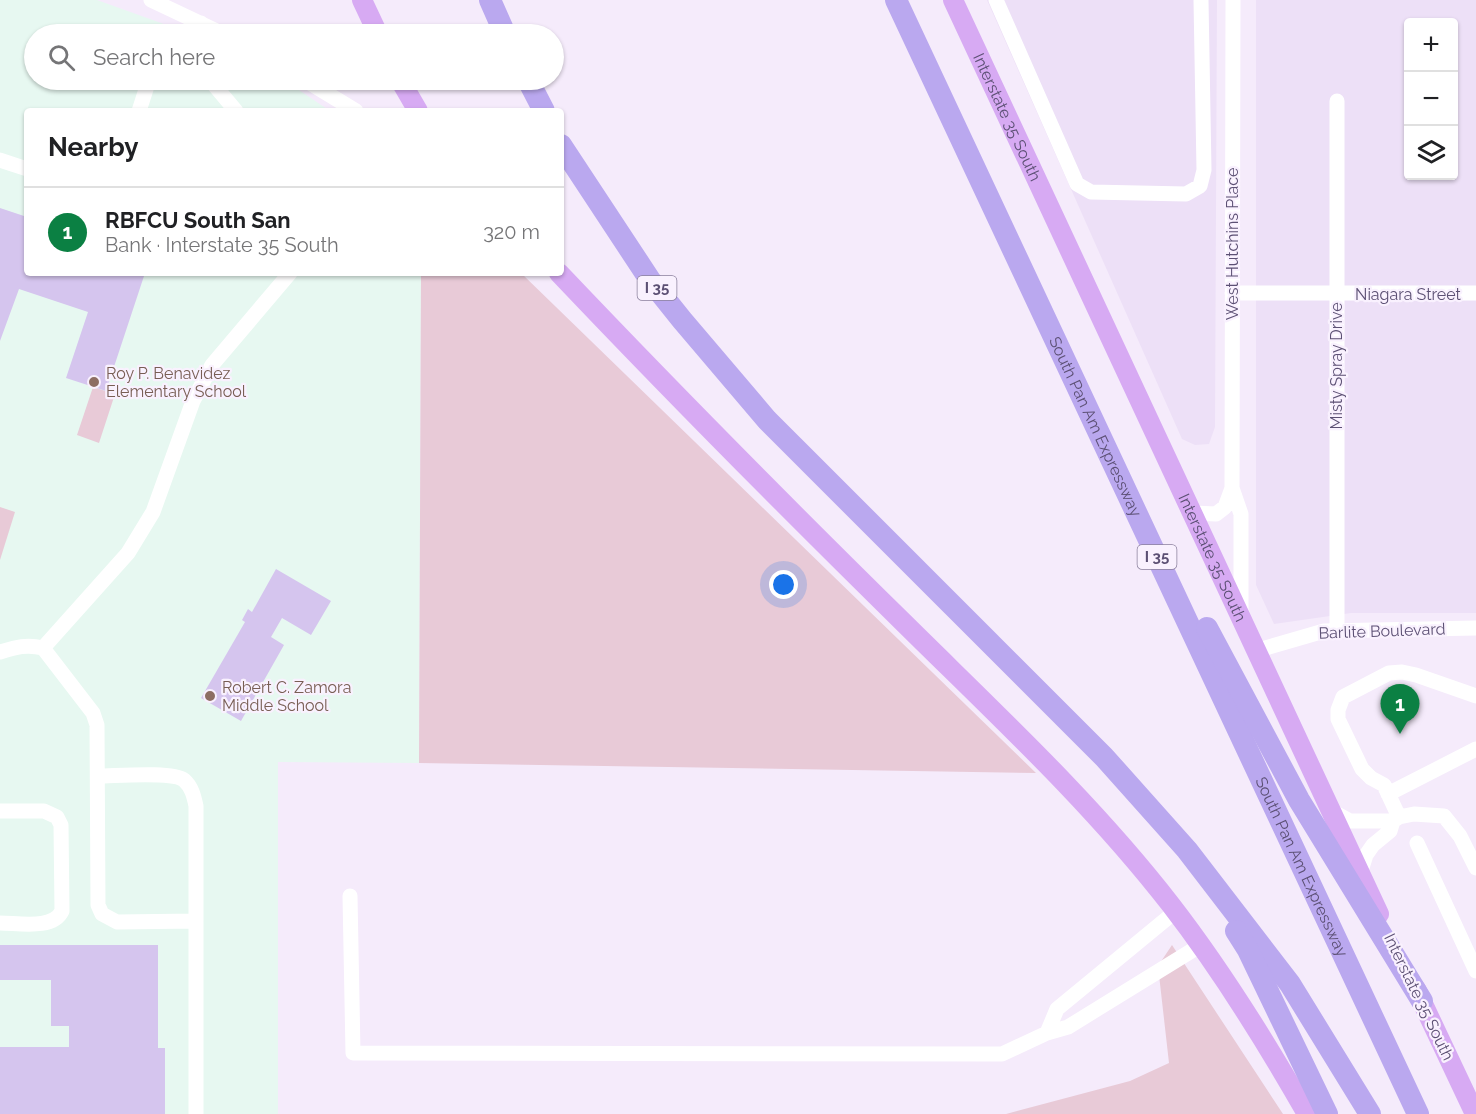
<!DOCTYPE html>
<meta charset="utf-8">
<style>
:root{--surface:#fff;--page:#f6f6f6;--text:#202124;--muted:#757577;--line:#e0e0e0;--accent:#0b8043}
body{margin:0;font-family:Raleway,sans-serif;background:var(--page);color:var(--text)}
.controls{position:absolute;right:18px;top:18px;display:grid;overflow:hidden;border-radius:6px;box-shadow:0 2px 4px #0004}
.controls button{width:54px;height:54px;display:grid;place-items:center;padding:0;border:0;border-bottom:2px solid var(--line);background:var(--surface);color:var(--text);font:30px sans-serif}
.you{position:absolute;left:784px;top:585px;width:21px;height:21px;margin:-15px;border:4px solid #fff;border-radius:50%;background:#1a73e8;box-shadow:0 0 0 9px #1a73e833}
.badge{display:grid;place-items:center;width:39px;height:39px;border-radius:50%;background:var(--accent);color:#fff;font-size:20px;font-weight:700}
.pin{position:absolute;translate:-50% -50px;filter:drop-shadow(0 2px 3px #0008)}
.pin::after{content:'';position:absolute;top:32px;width:21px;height:18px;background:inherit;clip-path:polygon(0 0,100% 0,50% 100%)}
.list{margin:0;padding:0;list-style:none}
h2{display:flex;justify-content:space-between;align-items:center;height:78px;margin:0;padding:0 24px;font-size:26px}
h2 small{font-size:20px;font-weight:400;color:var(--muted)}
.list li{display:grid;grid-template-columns:39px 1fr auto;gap:18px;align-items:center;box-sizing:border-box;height:90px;padding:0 24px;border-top:2px solid var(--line)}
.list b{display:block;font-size:22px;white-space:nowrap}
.list p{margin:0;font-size:20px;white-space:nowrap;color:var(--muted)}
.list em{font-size:20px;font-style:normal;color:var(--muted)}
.icon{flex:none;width:33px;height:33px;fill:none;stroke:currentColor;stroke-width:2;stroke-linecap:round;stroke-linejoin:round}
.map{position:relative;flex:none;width:1476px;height:1114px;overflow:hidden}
.search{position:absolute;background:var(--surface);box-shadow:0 2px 4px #0004;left:24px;top:24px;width:540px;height:66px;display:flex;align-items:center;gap:15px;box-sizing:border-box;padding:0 21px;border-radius:33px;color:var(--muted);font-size:22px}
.panel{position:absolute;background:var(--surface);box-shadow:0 2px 4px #0004;left:24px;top:108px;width:540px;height:168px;border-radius:6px}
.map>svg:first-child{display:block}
.residential{fill:#ede0f7;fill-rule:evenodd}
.education{fill:#e7f8f1}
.green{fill:#e8cad7}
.building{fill:#d5c5ee}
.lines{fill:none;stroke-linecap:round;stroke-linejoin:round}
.minor{stroke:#fff;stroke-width:15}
.major{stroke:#d7aaf3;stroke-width:20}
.highway{stroke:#baa8ef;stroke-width:22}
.education-dot{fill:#8d6e63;stroke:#f9f1fe;stroke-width:2}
.labels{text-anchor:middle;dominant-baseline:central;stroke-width:4.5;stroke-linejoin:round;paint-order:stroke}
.shield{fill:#f9f1fe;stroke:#8b809d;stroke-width:1.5}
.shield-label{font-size:15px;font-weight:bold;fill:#5c5074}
.street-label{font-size:16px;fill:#5c5074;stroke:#f9f1fe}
.education-label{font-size:16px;fill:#785e54;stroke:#f9f1fe;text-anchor:start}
</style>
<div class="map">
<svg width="1476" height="1114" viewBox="0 0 1476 1114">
<rect width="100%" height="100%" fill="#f5ebfb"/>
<!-- residential -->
<path class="residential" d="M987,0h230l-2,427 -6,17 -14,1 -13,-6z
M1256,0h220v613h-125l-77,11 -18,-39zM1408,22h46v154h-46z"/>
<!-- education -->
<path class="education" d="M0,0h97l64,23 25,11h-152v46h244l21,10 31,21h-303v162h394l-2,490 -141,-1v352h-278z"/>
<!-- green -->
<path class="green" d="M421,273h100l515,500 -617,-10z
M93,387l22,7 -16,49 -22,-8z
M0,507l15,5 -15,48z
M1172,945l111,169h-277l124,-33 39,-18 -11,-97z"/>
<!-- building -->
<path class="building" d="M0,208l27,9v56h63l10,3 1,-3h44l-39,118 -40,-13 22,-66 -69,-23 -19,52z
M276,569l55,32 -20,34 -29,-17 -11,19 13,8 -43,76 -40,-23 44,-76 -3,-2 6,-11 4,3z
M0,945h158v103h7v66h-165v-67h69v-21h-18v-46h-51z"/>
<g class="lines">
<!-- minor -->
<path class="minor" d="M151,0l72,34
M996,0l81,184 14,8 95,2 14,-8 4,-16 -3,-170
M1233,0l-1,488 9,26v100
M187,34l14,-11
M210,80l26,31
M305,80l51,31
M1337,101v529
M139,111l10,-31
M0,160l27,9
M1232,293h244
M1193,513l23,1 9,-7 7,-19
M43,648l85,-95 25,-41 40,-111 19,-36 78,-92
M1255,651l69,-20 152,-3
M0,652c16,-5 27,-8 43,-4l50,65 4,12 1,180 4,9 15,8 79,-1
M98,776c18,0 74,-5 86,4 8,7 10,17 12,26v308
M1388,794l88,-45
M1330,810l20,11h43
M0,811h44l13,6 4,8 1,86c-9,19 -43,12 -62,12
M1399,817l15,-3 30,2 16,20 16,32
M1417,843l59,128
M1360,874l6,-19 7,-10 17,-14 3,-10 6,-4 -15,-32 -13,-7 -9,-9 -24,-50v-9l5,-13 46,-24 13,-1 14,3 60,21
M350,896l3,157 649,1 45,-21 21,-6 133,-82
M1047,1033l10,-24 119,-98"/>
<!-- major -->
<g class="major">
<path d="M362,0l16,34"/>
<path id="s1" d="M953,0l426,914"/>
<path d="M400,80l18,31"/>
<path d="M559,273c113,119 229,236 347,352 91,90 186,178 265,280 51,66 95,137 136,209"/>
<path d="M1416,989l59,125"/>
</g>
<!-- highway -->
<g class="highway">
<path d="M490,0l15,34"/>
<path id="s2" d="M896,0l522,1114"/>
<path d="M528,80l16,31"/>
<path d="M561,145l89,135 32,40 85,100 337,337 83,93 103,134 80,130"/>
<path d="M1207,628l92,172 123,201"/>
<path d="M1236,931l12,19 79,164"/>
</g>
</g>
<!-- markers -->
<g class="education-dot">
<circle cx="94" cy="382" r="6"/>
<circle cx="210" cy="696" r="6"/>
</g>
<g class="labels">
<!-- shield labels -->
<g class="shield">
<rect x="637.5" y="276" width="39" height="24" rx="4.5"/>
<rect x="1137.5" y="545" width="39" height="24" rx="4.5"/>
</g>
<g class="shield-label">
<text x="657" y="288">I 35</text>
<text x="1157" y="557">I 35</text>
</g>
<!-- street labels -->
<g class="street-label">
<text stroke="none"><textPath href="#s1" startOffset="129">Interstate 35 South</textPath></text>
<text transform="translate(1232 244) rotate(-90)">West Hutchins Place</text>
<text x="1408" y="294">Niagara Street</text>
<text transform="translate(1336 366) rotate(-90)">Misty Spray Drive</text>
<text stroke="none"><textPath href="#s2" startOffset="471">South Pan Am Expressway</textPath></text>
<text stroke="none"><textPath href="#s1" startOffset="615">Interstate 35 South</textPath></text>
<text transform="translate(1382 631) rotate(-2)">Barlite Boulevard</text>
<text stroke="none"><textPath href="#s2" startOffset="957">South Pan Am Expressway</textPath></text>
<text transform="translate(1419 997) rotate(64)">Interstate 35 South</text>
</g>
<!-- education labels -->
<g class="education-label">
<text x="106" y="373">Roy P. Benavidez<tspan x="106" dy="18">Elementary School</tspan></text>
<text x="222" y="687">Robert C. Zamora<tspan x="222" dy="18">Middle School</tspan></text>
</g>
</g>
</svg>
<div class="controls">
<button>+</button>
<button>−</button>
<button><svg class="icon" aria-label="layers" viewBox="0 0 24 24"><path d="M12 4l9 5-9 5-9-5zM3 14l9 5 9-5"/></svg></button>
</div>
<div class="you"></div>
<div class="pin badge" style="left:1400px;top:734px">1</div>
<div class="search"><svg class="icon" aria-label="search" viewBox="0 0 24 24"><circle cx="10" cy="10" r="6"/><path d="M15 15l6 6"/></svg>Search here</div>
<section class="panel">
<h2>Nearby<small></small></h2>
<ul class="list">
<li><span class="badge">1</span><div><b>RBFCU South San</b><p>Bank · Interstate 35 South</p></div><em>320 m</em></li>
</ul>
</section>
</div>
